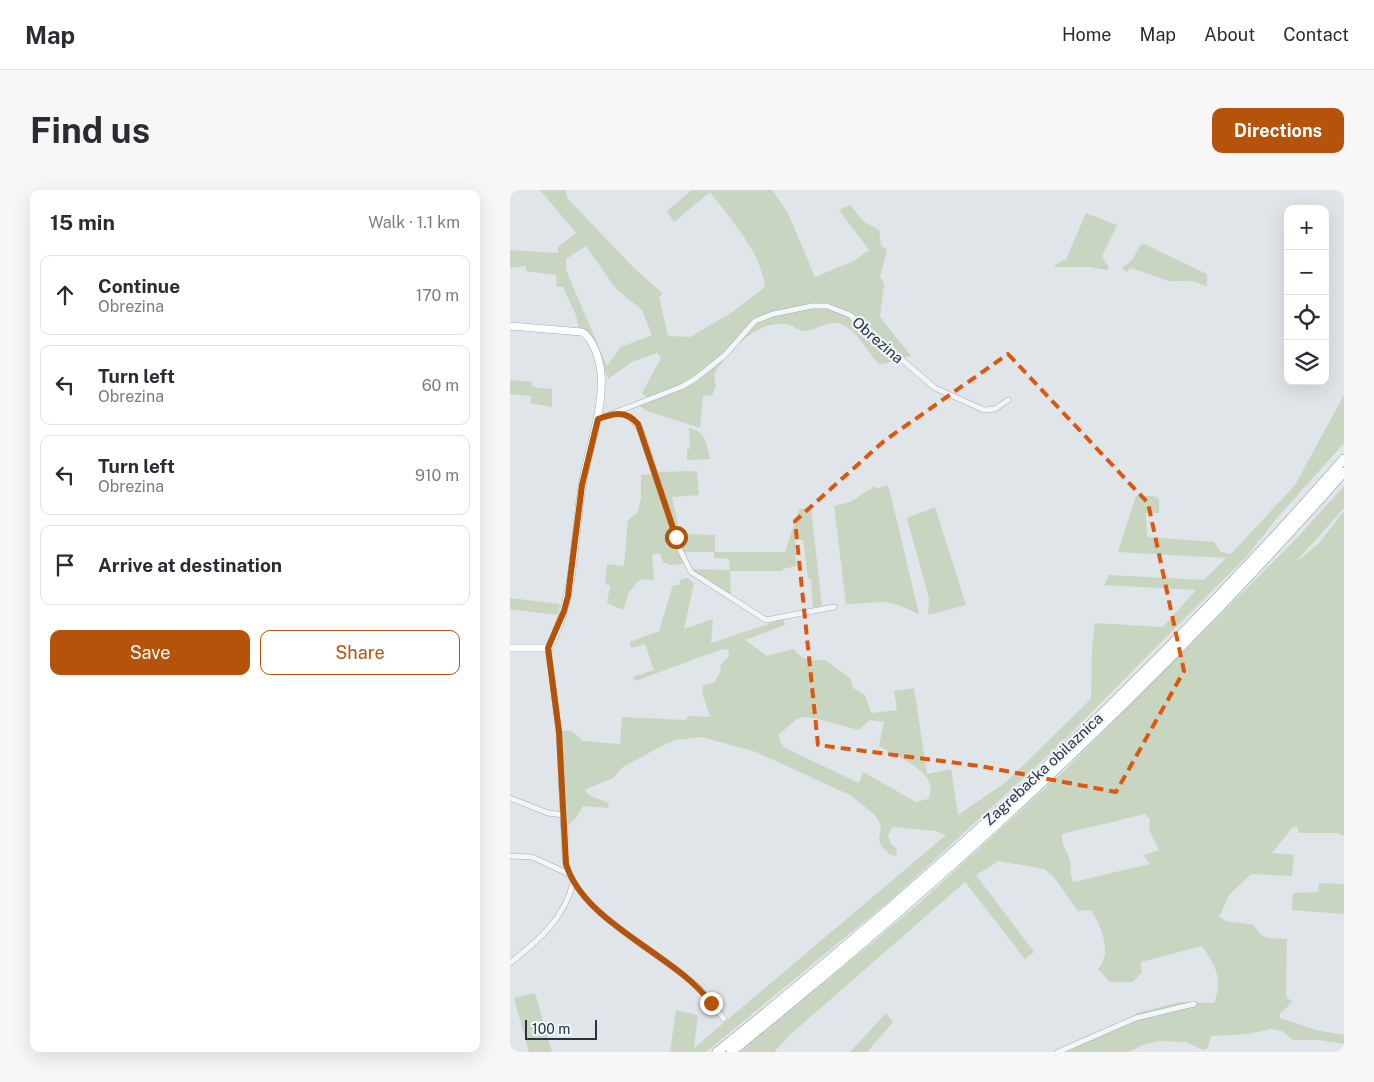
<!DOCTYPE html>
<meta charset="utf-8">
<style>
:root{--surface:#fff;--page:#f7f7f7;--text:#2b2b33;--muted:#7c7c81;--line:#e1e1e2;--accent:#b45309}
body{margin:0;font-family:"Public Sans",sans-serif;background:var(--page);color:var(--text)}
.controls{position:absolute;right:15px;top:15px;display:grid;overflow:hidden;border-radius:10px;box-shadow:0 5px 20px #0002}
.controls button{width:45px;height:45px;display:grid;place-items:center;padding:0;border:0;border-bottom:1px solid var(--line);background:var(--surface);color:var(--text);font:25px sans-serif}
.scale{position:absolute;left:15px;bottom:12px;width:72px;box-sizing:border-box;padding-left:5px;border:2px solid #273443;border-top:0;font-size:14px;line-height:18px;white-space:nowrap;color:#273443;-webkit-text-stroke:4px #f0f4f7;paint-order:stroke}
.stop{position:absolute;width:15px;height:15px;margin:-11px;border:4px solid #b45309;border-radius:50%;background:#fff}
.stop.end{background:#b45309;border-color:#fff;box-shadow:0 1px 5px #0008}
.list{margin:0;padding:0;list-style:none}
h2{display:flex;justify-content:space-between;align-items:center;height:65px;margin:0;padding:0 20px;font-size:21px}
h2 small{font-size:16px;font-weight:400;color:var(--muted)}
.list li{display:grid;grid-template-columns:32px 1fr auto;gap:15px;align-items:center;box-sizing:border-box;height:80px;margin:0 10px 10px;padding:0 10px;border:1px solid var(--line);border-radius:10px}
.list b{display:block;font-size:19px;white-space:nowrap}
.list p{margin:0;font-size:16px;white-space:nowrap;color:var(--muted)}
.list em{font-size:16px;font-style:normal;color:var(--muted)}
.actions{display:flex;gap:10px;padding:15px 20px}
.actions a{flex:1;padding:11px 0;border:1px solid var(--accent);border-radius:10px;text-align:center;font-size:18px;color:var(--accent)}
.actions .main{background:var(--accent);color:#fff}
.icon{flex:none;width:28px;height:28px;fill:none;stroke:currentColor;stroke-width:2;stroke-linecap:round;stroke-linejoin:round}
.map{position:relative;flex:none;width:834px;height:862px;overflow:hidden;border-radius:10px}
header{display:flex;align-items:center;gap:30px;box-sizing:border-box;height:70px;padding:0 25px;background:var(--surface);border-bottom:1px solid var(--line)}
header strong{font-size:24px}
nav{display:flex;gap:28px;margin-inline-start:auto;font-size:18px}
.intro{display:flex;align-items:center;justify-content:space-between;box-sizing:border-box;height:120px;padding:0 30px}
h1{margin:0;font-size:35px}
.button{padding:12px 22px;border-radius:10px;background:var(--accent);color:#fff;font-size:18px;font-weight:700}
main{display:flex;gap:30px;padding:0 30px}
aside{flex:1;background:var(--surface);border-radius:10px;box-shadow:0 5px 20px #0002}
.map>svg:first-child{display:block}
.green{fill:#c8d5c0;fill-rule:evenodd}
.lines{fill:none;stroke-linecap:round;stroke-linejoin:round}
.street-casing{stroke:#a5acb5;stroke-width:6}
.secondary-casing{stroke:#a5acb5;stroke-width:8}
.highway-casing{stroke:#8694a2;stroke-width:10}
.street{stroke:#f3f5f8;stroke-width:5}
.secondary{stroke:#fff;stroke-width:7}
.highway{stroke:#fff;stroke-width:9}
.route{stroke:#b45309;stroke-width:6}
.marked{fill:none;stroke:#de570f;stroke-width:4;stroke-dasharray:10 6;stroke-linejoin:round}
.labels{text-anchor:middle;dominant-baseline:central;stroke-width:4.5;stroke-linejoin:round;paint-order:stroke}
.street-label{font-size:15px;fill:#273443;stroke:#f0f4f7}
</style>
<header>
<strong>Map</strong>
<nav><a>Home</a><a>Map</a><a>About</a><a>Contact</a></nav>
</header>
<div class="intro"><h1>Find us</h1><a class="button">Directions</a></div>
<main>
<aside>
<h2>15 min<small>Walk · 1.1 km</small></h2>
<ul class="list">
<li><svg class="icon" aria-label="ahead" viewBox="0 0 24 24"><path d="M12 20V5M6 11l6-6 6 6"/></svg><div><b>Continue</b><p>Obrezina</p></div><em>170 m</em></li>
<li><svg class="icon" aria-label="left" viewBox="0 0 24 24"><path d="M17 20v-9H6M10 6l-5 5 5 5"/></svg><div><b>Turn left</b><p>Obrezina</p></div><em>60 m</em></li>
<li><svg class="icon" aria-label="left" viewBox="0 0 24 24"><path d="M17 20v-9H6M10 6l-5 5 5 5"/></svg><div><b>Turn left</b><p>Obrezina</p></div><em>910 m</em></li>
<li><svg class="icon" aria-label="arrive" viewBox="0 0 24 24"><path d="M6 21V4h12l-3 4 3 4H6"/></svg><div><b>Arrive at destination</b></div></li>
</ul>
<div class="actions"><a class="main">Save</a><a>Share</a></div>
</aside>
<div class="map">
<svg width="834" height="862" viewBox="0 0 834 862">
<rect width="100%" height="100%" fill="#e0e5ea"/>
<!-- green -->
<path class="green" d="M30,0h25l3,9 63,66 32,29 -4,3 9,39 22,1 41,-24 34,-26c-4,-35 -34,-67 -55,-95l-36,30 -7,-11 25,-21h80l16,23 27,64 39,-16 15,-11 -30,-40 11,-5 13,16 16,9 2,15 6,5 -7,26 4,8 -4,33 31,39c-11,2 -21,8 -32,8 -12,-12 -20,-31 -36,-39 -14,-7 -26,6 -40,6 -5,0 -9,-5 -14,-6 -32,-7 -60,26 -75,49l2,13 -4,8 -9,1 -3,32 -53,-17 -7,-5 9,-6 -7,-7 19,-35 -4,-5 -25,9 -24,17 -18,-45 -11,-5 -3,-14 -13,-28h-6l-1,-12 -30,-4v-5l-16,2v-18l48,3v-6l18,-14zM76,56l30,43 26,21 10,25 -31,12 -14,19 -41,-96v-11z
M576,23l31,12 -15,31 7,12 -3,2 -16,-3h-35v-2l11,-6z
M634,54l63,30v12l-16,-5h-22l-38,-13 -4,4 -5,-4 10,-8 9,-15z
M0,190l22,2v5l20,2v18l-22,-4 1,-7 -21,-2z
M834,205v48l-67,75 -30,38 -192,193 -161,148 -188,155h-36l6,-42 22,5 -4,33 252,-213 -11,-4 -42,-4 -5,8 3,9 6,5 -1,7 -7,-2 -8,-9 -2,-6 2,-13 -5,-10 -24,-20 -96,-44 -54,-15 -27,3 -17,8 -35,19 -10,11 -28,12c4,9 17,8 24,14l-1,4 -25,-2 -8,13 -7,6 -7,-94h11l11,10 37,3 2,-27 64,3 2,-4 22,1 -8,-25 1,-6 12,-4 6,-12 -1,-4 9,-10 -1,-7 -8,1 -85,31 -2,-4 21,-7 -9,-26 -14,4 -1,-6 29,-11 14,-46h6l1,-5 8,-2 6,5 -10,46 29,-10 -2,24 72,-24 2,6 -40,15 22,16 27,-7c10,13 16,12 31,11l26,19 2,9 12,7 6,18 26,-3 -3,-19 20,-3 13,86 24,-5 7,46 48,-33 85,-83 1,-53 3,-23 68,4 33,-37 -92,-5 5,-10 95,5 22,-22 -108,-6 18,-56h18l5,3v14h-13l1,24 67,5 7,10 10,2 64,-69zM293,527l11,1 45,12 11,-10 14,2 -5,24c16,9 64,28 49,53l-12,3 -53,-30 -4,11 -76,-36 -5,-12 19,-16z
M179,238c16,3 18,16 21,31l-23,1v-11h3z
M187,281l2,24 -27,2 8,37 35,1v17h70l14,-43 12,-1 11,98 -9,2 -2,-29h-3l-5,-39h-8l1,26 -13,3 -1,2h-52l1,24 -41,-26 40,1 -1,-11 -15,-1v-6h-31l-27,-80z
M142,284l31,90 -14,1 -1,-2h-5l-3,-10 -8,2 2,25c-4,0 -10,-1 -13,0 -5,0 -7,9 -12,12l-6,18 -16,-7 3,-17 -5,-2 2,-20 17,2 4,-46 10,-8 3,-15v-22z
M377,295l3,7 29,122 -21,-9 -13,-3 -39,2 -12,-98 16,-4 25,-16 2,3z
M834,296v22l-50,56 25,-21 25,-32v325l-8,-3h-38v-6h-5l-21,26 22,2 -2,21 -41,-2 -22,21 -10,22 7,4 28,4c7,16 18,13 33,14l-1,57 6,6 -12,12v4l36,12 28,5v9l-25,-4h-26l-11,-9 -11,-2 -23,5 -36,2 -2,2 -2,10 -5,2 -17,-8 -27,-1 -14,3 -16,8h-67l71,-34 4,-5 43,-11 34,1c9,-24 2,-37 -12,-57l-61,16 1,11 -10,9h-22l-12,-13c15,-16 3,-43 -7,-59l-13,1 -25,-35 -9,-7 -45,-8 -23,14 58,77 -9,7 -60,-77 -173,151 -18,19h-34l175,-145 149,-136 234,-234zM635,624l5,5 -1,11 10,20 -16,5 7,9 -77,18c-3,-9 -2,-11 -3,-20 -1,-10 -9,-14 -8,-28z
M425,317l31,98 -38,10 1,-16 -22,-81z
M0,408l50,6 -3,11 -47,-6z
M809,693l25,1v30l-52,-4 1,-17 25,-1z
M25,803l17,59h-23l-15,-54z
M376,823l7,9 -26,30h-17z"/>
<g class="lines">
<defs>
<path id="street" d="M107,222l13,5 11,13 39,120 11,22 75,48 68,-13
M88,229l83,-32 14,-8 30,-24 30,-34 18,-7 39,-8h15l23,9 85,73 49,22 11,-1 13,-9
M38,458l11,84 6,126c6,51 97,96 132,128 10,9 18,23 27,33
M0,608l38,15 16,2
M0,666l22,1 37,17
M0,773c28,-22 54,-44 63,-80
M548,862l78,-34 58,-14"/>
<path id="secondary" d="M0,136l72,6c11,6 18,29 19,41 3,37 -12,73 -18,108 -9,49 -7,100 -25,147 -3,7 -5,15 -10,20h-38"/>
<path id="highway" d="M207,862c225,-180 437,-376 627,-593
M221,862c220,-177 426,-368 613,-580"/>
</defs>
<!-- street casing -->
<use href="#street" class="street-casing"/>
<!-- secondary casing -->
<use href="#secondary" class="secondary-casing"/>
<!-- highway casing -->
<use href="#highway" class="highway-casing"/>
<!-- street -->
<use href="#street" class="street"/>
<!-- secondary -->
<use href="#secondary" class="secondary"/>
<!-- highway -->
<use href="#highway" class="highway"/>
</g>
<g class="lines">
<!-- route -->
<path class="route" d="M166,347l-38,-113c-12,-14 -24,-11 -40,-5l-16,66 -14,111 -4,15 -16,37 11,84 7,132c18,60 108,89 145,139"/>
</g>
<!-- marked area -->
<path class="marked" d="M498,164l140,149 36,168 -68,121 -136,-26 -162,-21 -23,-224 89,-80z"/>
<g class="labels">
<!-- street labels -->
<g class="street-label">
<text transform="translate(368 150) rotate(41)">Obrezina</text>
<text transform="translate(533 579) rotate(-43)">Zagrebačka obilaznica</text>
</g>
</g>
</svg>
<div class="controls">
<button>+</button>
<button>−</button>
<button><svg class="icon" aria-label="locate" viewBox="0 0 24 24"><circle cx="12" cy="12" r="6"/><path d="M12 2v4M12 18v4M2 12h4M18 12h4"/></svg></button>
<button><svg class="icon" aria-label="layers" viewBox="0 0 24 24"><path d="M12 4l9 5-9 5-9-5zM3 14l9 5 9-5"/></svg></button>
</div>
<div class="scale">100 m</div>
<div class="stop" style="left:166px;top:347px"></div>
<div class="stop end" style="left:201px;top:813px"></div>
</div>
</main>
